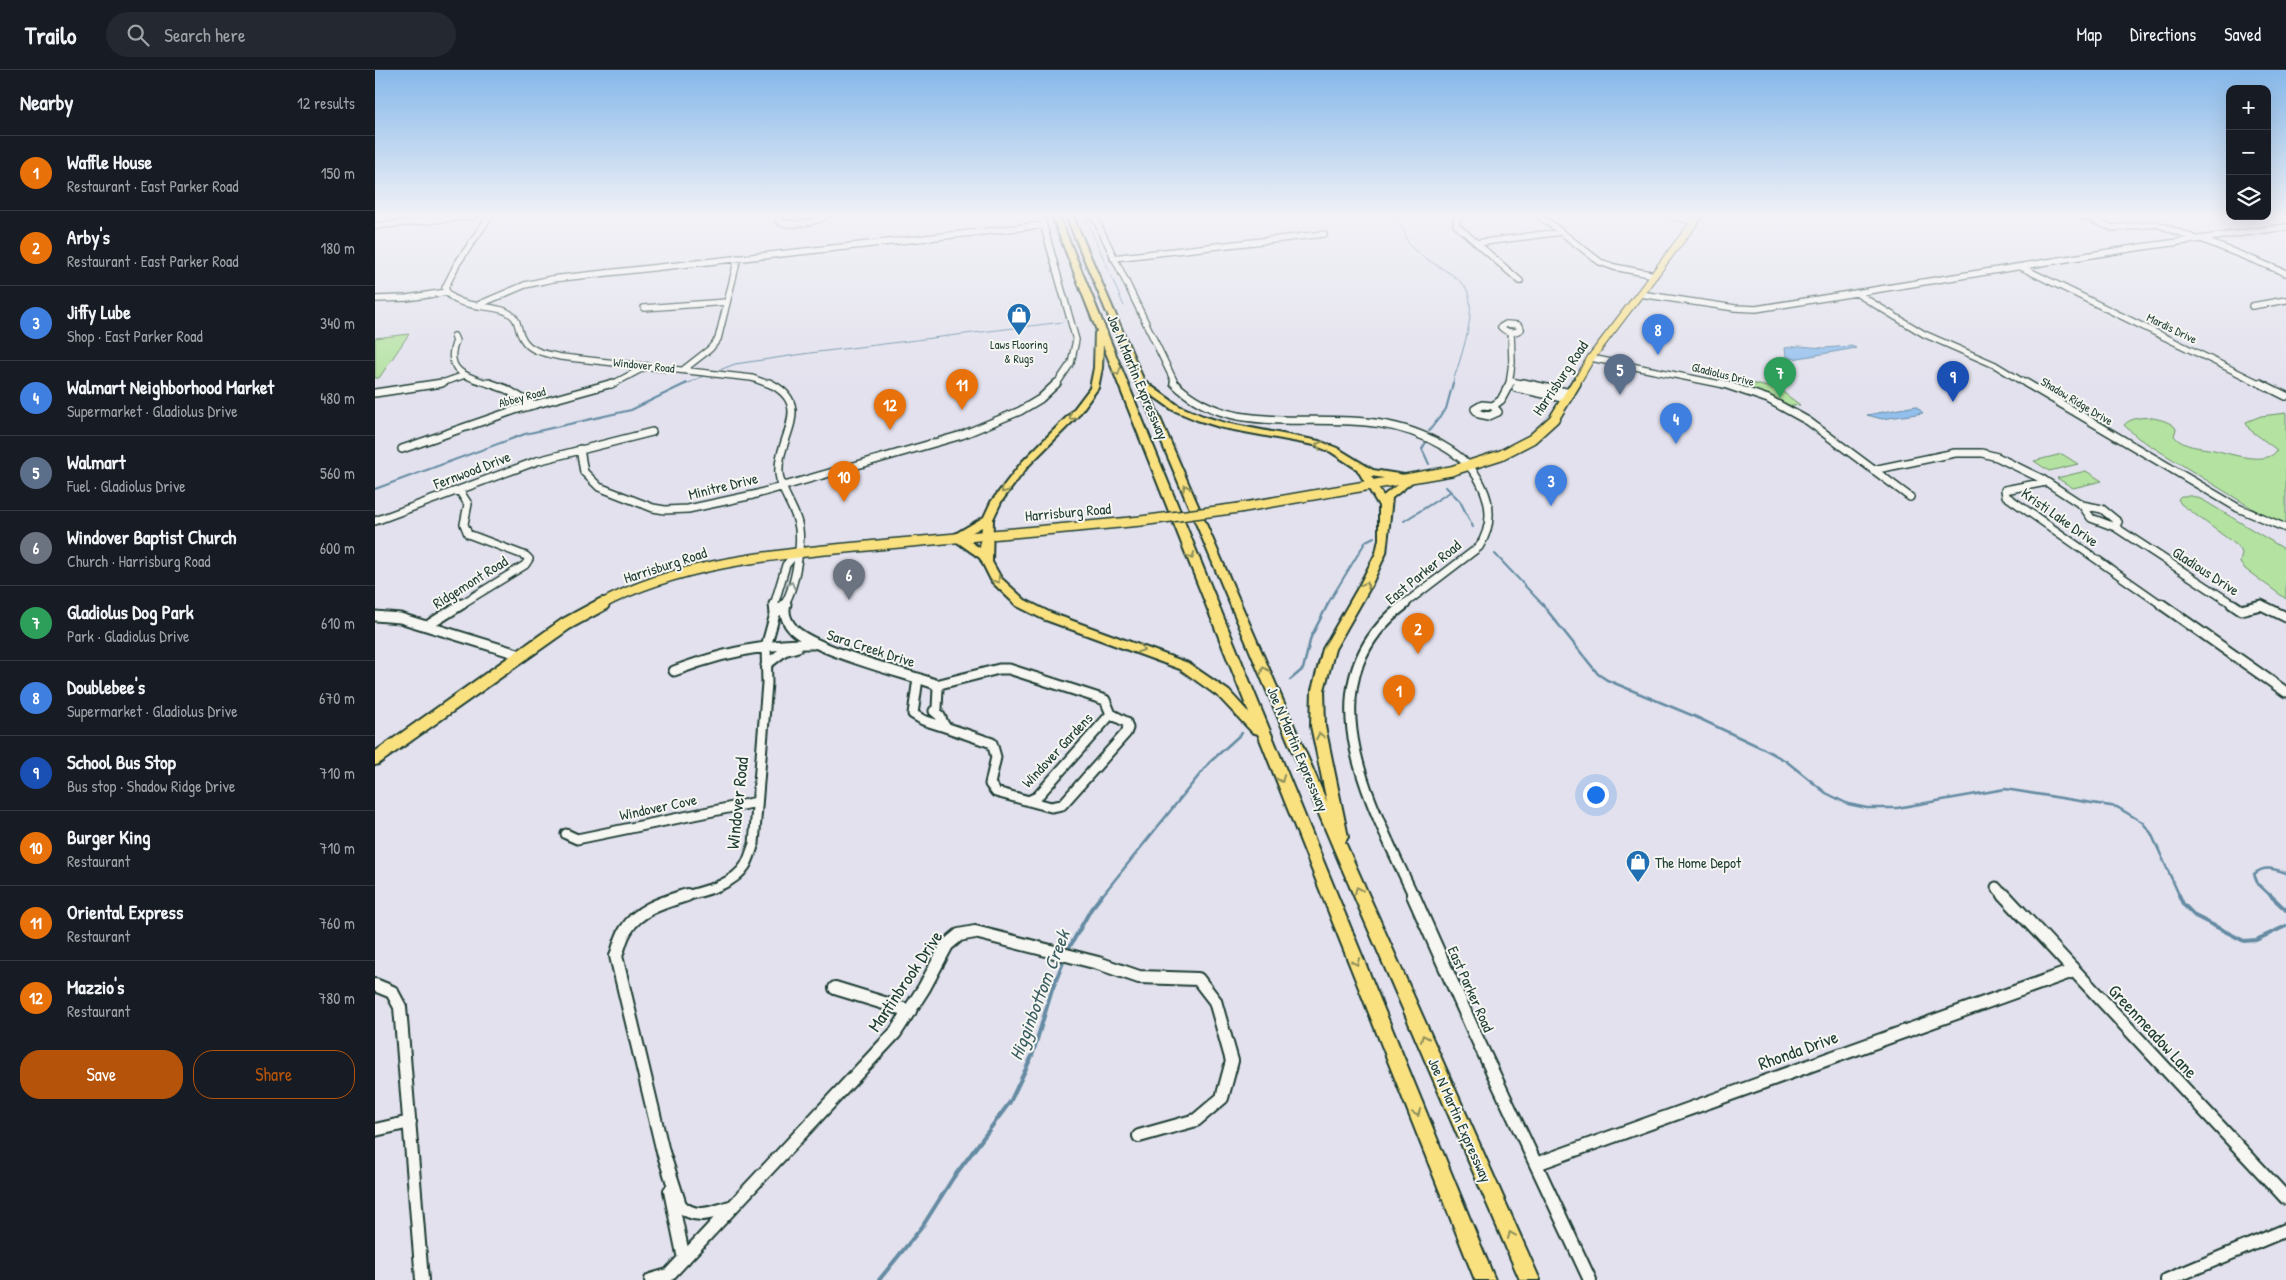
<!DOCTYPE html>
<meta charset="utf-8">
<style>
:root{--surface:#171b24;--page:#242831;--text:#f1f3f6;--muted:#9ea1a6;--line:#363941;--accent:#b45309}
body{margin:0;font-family:"Patrick Hand",sans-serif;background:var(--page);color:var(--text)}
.controls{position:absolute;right:15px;top:15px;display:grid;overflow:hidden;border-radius:10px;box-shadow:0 5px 20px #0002}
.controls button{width:45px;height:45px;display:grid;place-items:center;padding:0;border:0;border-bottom:1px solid var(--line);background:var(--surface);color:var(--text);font:25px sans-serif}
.you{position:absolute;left:1220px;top:724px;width:18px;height:18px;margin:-12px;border:4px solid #fff;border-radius:50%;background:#1a73e8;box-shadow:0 0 0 8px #1a73e833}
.badge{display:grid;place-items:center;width:32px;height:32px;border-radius:50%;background:var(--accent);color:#fff;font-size:16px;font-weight:700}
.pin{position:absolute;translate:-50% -41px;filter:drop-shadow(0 1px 2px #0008)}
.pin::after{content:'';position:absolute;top:26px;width:18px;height:15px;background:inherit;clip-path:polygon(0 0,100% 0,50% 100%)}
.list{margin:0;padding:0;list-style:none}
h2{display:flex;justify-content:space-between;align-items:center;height:65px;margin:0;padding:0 20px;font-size:21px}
h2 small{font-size:16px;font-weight:400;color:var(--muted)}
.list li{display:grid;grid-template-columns:32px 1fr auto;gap:15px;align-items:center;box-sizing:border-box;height:75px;padding:0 20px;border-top:1px solid var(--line)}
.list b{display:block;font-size:19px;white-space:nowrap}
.list p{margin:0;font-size:16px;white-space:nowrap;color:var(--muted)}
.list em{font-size:16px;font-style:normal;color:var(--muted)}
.actions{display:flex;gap:10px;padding:15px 20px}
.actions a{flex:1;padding:11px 0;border:1px solid var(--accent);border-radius:20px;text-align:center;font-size:18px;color:var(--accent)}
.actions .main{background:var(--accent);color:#fff}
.icon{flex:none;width:28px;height:28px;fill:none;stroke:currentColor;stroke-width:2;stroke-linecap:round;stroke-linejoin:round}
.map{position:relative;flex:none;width:1911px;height:1210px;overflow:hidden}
header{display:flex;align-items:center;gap:30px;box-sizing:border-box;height:70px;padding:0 25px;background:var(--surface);border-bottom:1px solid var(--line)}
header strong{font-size:24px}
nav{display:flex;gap:28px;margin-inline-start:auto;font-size:18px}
.search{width:350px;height:45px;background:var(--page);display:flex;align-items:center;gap:12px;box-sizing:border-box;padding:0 18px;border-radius:28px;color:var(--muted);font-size:19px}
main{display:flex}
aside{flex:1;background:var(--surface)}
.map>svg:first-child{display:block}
.green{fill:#b4e2a1;stroke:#6a906a}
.water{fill:#93bfed;stroke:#658ba3}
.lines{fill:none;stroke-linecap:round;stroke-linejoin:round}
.stream-far3{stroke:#658ba3;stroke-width:1}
.stream-far2{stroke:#658ba3;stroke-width:2}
.stream-far1{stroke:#658ba3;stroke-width:2.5}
.stream{stroke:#658ba3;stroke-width:4}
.minor-far3-casing{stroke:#1f3d34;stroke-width:8}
.minor-far2-casing{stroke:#1f3d34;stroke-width:10}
.minor-far1-casing{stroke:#1f3d34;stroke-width:13}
.minor-casing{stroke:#1f3d34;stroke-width:16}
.major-far2-casing{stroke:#1f3d34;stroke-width:9}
.major-far1-casing{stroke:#1f3d34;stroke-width:12}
.major-casing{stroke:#1f3d34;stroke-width:16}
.highway-casing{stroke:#1f3d34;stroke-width:4}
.minor-far3{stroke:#f6f6f2;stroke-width:5.5}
.minor-far2{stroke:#f6f6f2;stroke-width:7}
.minor-far1{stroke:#f6f6f2;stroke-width:9}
.minor{stroke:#f6f6f2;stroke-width:12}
.major-far2{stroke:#fae180;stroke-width:7}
.major-far1{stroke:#fae180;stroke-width:9}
.major{stroke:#fae180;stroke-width:12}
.highway{fill:#fae180;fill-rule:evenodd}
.major-bridge-casing{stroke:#1f3d34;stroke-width:12;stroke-linecap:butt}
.major-bridge{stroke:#fae180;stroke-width:9}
.oneway{stroke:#8c8f5a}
.oneway2{stroke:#8a9a93}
.labels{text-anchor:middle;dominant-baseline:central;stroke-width:4;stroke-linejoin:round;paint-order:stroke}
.far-street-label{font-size:12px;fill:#1f3d34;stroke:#f6f6f2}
.far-poi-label{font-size:12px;fill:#1f3d34;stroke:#f6f6f2}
.street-label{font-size:15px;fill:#1f3d34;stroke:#f6f6f2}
.poi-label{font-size:15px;fill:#1f3d34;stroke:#f6f6f2;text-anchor:start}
.near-street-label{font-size:18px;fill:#1f3d34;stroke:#f6f6f2}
.near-water-label{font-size:19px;font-style:italic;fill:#3c5e62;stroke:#f6f6f2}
</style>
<header>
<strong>Trailo</strong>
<div class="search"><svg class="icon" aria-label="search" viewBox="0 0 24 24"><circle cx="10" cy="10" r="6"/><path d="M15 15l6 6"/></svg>Search here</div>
<nav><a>Map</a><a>Directions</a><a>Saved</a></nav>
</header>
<main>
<aside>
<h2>Nearby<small>12 results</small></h2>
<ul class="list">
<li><span class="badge" style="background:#e8710a">1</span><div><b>Waffle House</b><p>Restaurant · East Parker Road</p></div><em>150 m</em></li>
<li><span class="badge" style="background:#e8710a">2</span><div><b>Arby's</b><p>Restaurant · East Parker Road</p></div><em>180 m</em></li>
<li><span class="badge" style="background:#3f7fe0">3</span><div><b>Jiffy Lube</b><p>Shop · East Parker Road</p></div><em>340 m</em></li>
<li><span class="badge" style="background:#3f7fe0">4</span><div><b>Walmart Neighborhood Market</b><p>Supermarket · Gladiolus Drive</p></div><em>480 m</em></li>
<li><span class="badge" style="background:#5c6f8a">5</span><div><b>Walmart</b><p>Fuel · Gladiolus Drive</p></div><em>560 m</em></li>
<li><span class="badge" style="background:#6b7280">6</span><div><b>Windover Baptist Church</b><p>Church · Harrisburg Road</p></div><em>600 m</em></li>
<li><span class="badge" style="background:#2e9e5b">7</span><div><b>Gladiolus Dog Park</b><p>Park · Gladiolus Drive</p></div><em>610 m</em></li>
<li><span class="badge" style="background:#3f7fe0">8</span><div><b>Doublebee's</b><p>Supermarket · Gladiolus Drive</p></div><em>670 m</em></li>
<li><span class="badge" style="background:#1a4fb4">9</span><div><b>School Bus Stop</b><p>Bus stop · Shadow Ridge Drive</p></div><em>710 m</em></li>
<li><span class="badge" style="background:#e8710a">10</span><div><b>Burger King</b><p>Restaurant</p></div><em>710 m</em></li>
<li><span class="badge" style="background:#e8710a">11</span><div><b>Oriental Express</b><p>Restaurant</p></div><em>760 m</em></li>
<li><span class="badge" style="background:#e8710a">12</span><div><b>Mazzio's</b><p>Restaurant</p></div><em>780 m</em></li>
</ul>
<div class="actions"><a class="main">Save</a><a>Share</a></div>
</aside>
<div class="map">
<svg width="1911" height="1210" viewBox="0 0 1911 1210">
<rect width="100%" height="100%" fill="#e2e1ed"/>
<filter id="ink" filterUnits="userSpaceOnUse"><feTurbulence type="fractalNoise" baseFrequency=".02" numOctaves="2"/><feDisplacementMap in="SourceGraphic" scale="10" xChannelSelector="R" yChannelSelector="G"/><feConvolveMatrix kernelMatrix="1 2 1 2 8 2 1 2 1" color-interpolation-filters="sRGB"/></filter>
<g filter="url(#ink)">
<!-- green -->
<path class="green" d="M34,264l-30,44h-4v-40z
M1359,309l46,11 20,15 -8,1 -61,-25z
M1911,343v112l-18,-7 -130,-80 -14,-13c11,-12 38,-8 50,1l2,3 -2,7c10,12 26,11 40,14 14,3 54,17 63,0l-28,-21 -3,-7 15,-6z
M1687,384l16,10 -29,7 -15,-10z
M1711,401l16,10 -29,7 -16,-10z
M1806,426h11l11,4 83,50v49l-41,-30 -5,-6 2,-10 -3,-6 -58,-43 -3,-5z"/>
<!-- water -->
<path class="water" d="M1424,276l25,2 27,-2 5,2 -63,11 -7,-3 -1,-8z
M1541,336l7,7 -41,6 -15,-4z"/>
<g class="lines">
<!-- stream-far3 -->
<path class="stream-far3" d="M710,146l39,90
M1017,146c4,4 10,9 12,15 3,7 2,11 8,17 15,14 36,21 51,36 19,20 -4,77 -11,101
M342,301l18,-7 75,-11 253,-31
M310,315l20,-10"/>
<!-- stream-far2 -->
<path class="stream-far2" d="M1054,361l17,-22 7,-26
M1051,372l-4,7 7,15
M1071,417l14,14 13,26
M0,419l150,-55 106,-24 56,-27
M1029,451l46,-29
M1120,484l48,51
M952,535l39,-64 8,-4"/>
<!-- stream-far1 -->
<path class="stream-far1" d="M1167,534l56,70 9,6 89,37 68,32 22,12 40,32 22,11 19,4h30l108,-19 112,18 25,15 9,11 29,64
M915,610l13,-11 8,-32 17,-33
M726,827l108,-134 33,-30
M1897,827l-14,-13 -4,-10c11,-9 20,-5 32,-1"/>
<!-- stream -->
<path class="stream" d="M1804,825l4,9 12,12 49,25 12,-1 30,-14
M1895,825l16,15
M693,880l23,-41 11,-14
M504,1210l43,-53 31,-49 57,-76 22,-46 20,-66 12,-30"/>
<defs>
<path id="minor-far3" d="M115,146l-33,48 -12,24c8,21 43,16 60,23 17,8 10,16 18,28 7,13 25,15 38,18l191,21 19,7
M405,146l-1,6c16,4 33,1 47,-6
M666,146l35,124 -5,23 -15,22
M719,146l82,169
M1085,146l-4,5v4l64,56
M1165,146l60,46 14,5 41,8
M1297,146l23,6
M1707,146l31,12 44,-4 39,15
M0,156l99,-10
M1826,169l85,34
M1102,173l84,-11
M738,188l211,-24
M1646,197l242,118
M1481,223l68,41 71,31 33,20
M1265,224l95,14 21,1 379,-61 151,-21
M0,229l32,-1 40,-6
M103,235l47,-20 27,-6 492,-54
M1877,236l34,-6
M269,238l83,-6
M1131,254l12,1 3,4c-7,5 -14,4 -20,-2z
M79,266l2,5c-13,31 12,36 37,44
M1216,288l134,27
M308,300l27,-21 8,-10 20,-81
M1136,311l18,4
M61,315l29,-10
M236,315l36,-19
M1134,315l3,-23 -1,-30"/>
<path id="minor-far2" d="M114,313l17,6 27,16
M394,313c47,22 7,56 10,91 2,17 13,30 18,46 7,20 -2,68 -13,85
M799,313c18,18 39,28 64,33 70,12 139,-10 205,30 16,9 31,22 39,40 10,21 10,41 -3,61l-76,58
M1148,313l48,10
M1346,313l47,16 40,22 102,76
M1651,313l212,125 48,20
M1885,313l26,13
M1141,318l51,11
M0,323l67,-10
M1107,335l11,1 5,6 -9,4 -10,-2 -4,-5z
M1118,336l8,-6 9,-17
M27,379l113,-39 98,-27
M205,379l4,23 15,15 54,21 12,2 23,-1 65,-14 209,-60 58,-24 20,-12 17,-16
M1498,400l82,-17h27l15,4 45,22 40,26 9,13 24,9 119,78
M1671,412l-41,8 1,6 156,109
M84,420l9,14 -4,20 4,10 58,22 3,3 -4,6 -65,40
M1707,435l20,4 16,13 -3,5
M0,451l162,-60 115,-29
M399,535l12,-40 11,-13
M410,535l1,-2
M1884,535h3"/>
<path id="minor-far1" d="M411,534c-3,9 1,18 7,25 20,21 111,44 142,55l3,4 -1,21 -3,2
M1030,534c-105,80 -33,200 9,293
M1786,534l125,88
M1857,534l9,6 20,-5 25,12
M400,544l10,-10
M0,546l25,2 121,37
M52,556l35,-22
M391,595l18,-14 14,-4
M299,601c45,-17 91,-28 139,-27
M543,608l-5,36 10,6 22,7
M561,615l63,-16h10l96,31 6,14 -74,83 -9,4
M559,641l6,5 5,11 47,16 4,14 -6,27 6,8 55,15 11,-2 64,-72 2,-5 -2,-6 -15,-8
M191,764l11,5 180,-37
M1621,817l9,10
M307,827c21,-6 50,-11 63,-31 4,-6 6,-15 9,-22l13,-161 -1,-36 9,-33 -1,-10"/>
<path id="minor" d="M312,825c-22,7 -49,14 -61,35 -5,7 -7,18 -10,26l47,196 17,53c15,16 35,7 53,1
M1038,825l60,135 117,250
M1629,825l282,303
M0,915l17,7 8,15 22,273
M460,918l75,23
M0,1060l35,-8
M1161,1094l537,-193
M295,1121l14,68
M276,1210l17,-5
M289,1210l231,-247 29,-45 23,-43 12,-10 16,-3 123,31 41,14 59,2 17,22 17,60 -10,37 -26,22 -57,16
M1792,1210l119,-50"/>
<path id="major-far2" d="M1200,315l16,-27 108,-142"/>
<path id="major-far1" d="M864,438l212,-37 50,-16 31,-16 22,-20 22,-36
M225,535c89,-47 190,-51 288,-61 84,-7 169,-15 253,-23"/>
<path id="major" d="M0,689l191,-135 37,-20"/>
<path id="highway" d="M677,146h7l436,1064h-20l-217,-546 -6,-2 -33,-35 -39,-28 -137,-50 -26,-13 -25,-24 -12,-24 -30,-21 34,-20 7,-15 31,-40 49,-49 19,-25 4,-20 1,-35 2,-2zM728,275l146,368 -20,-22 -41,-28 -137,-50 -26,-13 -24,-22 -9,-16 1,-43 8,-17 27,-36 49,-49 21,-29 4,-20zM607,457l-2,21 -17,-11z
M691,146h7l71,165 35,25 24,10 22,7 94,18 18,7 36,22 38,6 5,3 -24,19 -6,55 -15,33 -36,63 -11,41 1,36 23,111 -3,5 195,438h-20l-182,-421zM774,323l24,17 24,10 26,8 91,17 17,7 26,17 22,37v33l-3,14 -17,33 -36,63 -11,41 -1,36 16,76zM996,406l31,5 -19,15z"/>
</defs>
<!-- minor-far3 casing -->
<use href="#minor-far3" class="minor-far3-casing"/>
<!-- minor-far2 casing -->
<use href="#minor-far2" class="minor-far2-casing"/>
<!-- minor-far1 casing -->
<use href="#minor-far1" class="minor-far1-casing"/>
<!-- minor casing -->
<use href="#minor" class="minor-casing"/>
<!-- major-far2 casing -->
<use href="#major-far2" class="major-far2-casing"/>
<!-- major-far1 casing -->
<use href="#major-far1" class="major-far1-casing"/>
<!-- major casing -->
<use href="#major" class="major-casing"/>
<!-- highway casing -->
<use href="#highway" class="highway-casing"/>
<!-- minor-far3 -->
<use href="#minor-far3" class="minor-far3"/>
<!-- minor-far2 -->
<use href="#minor-far2" class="minor-far2"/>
<!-- minor-far1 -->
<use href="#minor-far1" class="minor-far1"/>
<!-- minor -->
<use href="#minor" class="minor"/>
<!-- major-far2 -->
<use href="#major-far2" class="major-far2"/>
<!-- major-far1 -->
<use href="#major-far1" class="major-far1"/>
<!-- major -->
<use href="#major" class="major"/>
<!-- highway -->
<use href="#highway" class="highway"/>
<defs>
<path id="major-bridge" d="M766,451l98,-13"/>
</defs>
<!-- major-bridge casing -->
<use href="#major-bridge" class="major-bridge-casing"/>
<!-- major-bridge -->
<use href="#major-bridge" class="major-bridge"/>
</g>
<!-- one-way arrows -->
<defs><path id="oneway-chevron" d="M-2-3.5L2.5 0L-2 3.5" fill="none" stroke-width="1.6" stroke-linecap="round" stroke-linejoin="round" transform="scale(1.25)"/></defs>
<g class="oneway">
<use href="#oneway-chevron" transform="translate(742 302) rotate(68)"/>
<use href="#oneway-chevron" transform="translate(697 347) rotate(133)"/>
<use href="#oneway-chevron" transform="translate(944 375) rotate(-161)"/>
<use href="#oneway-chevron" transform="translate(811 418) rotate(-113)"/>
<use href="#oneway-chevron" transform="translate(629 420) rotate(126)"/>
<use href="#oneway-chevron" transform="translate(816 486) rotate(68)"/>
<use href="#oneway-chevron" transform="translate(622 510) rotate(53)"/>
<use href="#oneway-chevron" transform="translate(991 515) rotate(-61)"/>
<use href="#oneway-chevron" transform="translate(766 579) rotate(20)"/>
<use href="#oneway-chevron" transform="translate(889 600) rotate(-113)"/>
<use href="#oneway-chevron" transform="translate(945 666) rotate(-101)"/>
<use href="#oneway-chevron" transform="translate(906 709) rotate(68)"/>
<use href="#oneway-chevron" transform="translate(983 820) rotate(-114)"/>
<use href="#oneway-chevron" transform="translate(981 892) rotate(68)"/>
<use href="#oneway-chevron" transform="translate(1049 968) rotate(-114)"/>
<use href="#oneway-chevron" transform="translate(1042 1043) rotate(68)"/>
<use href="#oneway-chevron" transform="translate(1136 1165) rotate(-113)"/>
</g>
<use class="oneway2" href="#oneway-chevron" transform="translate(416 515) rotate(-75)"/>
</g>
<!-- sky -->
<linearGradient id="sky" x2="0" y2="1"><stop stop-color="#86b8ea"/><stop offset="0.46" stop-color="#f2f2f7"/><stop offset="1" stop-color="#f2f2f7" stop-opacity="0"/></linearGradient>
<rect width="1911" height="316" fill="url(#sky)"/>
<!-- icons -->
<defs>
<symbol id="shop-pin" viewBox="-11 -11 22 30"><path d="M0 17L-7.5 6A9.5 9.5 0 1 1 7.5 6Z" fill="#1f6fb2" stroke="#f6f6f2"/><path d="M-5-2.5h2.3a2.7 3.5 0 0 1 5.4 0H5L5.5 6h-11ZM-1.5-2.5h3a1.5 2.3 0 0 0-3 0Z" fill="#fff"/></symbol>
</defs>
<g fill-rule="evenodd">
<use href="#shop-pin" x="630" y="231" width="28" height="38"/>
<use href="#shop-pin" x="1249" y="778" width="28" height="38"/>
</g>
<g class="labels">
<!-- far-street labels -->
<g class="far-street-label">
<text transform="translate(1797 258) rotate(26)">Mardis Drive</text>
<text transform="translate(269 295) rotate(6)">Windover Road</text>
<text transform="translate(1348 304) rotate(14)">Gladiolus Drive</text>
<text transform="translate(147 327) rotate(-15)">Abbey Road</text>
<text transform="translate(1702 331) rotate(31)">Shadow Ridge Drive</text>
</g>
<!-- far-poi labels -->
<g class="far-poi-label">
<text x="644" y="274">Laws Flooring<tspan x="644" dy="14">&amp; Rugs</tspan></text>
</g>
<!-- street labels -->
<g class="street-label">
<text transform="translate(763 307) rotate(67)">Joe N Martin Expressway</text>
<text transform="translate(1185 308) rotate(-56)">Harrisburg Road</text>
<text transform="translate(97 400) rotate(-21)">Fernwood Drive</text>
<text transform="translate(348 416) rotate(-14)">Minitre Drive</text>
<text transform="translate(693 442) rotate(-5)">Harrisburg Road</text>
<text transform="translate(1685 447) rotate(35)">Kristi Lake Drive</text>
<text transform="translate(290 495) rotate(-18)">Harrisburg Road</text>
<text transform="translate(1831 501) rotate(33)">Gladious Drive</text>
<text transform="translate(1048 502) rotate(-39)">East Parker Road</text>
<text transform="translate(95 512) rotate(-32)">Ridgemont Road</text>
<text transform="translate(496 578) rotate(18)">Sara Creek Drive</text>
<text transform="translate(923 679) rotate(67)">Joe N Martin Expressway</text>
<text transform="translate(682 680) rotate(-47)">Windover Gardens</text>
<text transform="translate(283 737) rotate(-12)">Windover Cove</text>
<text transform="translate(1096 919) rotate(66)">East Parker Road</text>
<text transform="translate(1085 1050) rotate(66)">Joe N Martin Expressway</text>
</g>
<!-- poi labels -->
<g class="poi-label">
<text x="1280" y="792">The Home Depot</text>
</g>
<!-- near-street labels -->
<g class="near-street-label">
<text transform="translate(362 733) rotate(-84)">Windover Road</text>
<text transform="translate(530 911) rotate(-56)">Martinbrook Drive</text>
<text transform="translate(1778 961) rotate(47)">Greenmeadow Lane</text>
<text transform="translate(1423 980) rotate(-20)">Rhonda Drive</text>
</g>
<!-- near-water labels -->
<g class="near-water-label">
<text transform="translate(664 925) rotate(-69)">Higginbottom Creek</text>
</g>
</g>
</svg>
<div class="controls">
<button>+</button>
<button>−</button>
<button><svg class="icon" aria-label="layers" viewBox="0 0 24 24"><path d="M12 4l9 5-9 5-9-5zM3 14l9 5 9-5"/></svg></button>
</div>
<div class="you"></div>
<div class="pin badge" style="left:1024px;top:646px;background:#e8710a">1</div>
<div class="pin badge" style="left:1043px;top:584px;background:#e8710a">2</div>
<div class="pin badge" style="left:1176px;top:436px;background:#3f7fe0">3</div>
<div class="pin badge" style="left:1301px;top:374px;background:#3f7fe0">4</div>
<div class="pin badge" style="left:1245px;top:325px;background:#5c6f8a">5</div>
<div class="pin badge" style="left:474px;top:530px;background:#6b7280">6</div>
<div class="pin badge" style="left:1405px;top:328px;background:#2e9e5b">7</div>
<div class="pin badge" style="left:1283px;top:285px;background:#3f7fe0">8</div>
<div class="pin badge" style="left:1578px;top:332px;background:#1a4fb4">9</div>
<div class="pin badge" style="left:469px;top:432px;background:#e8710a">10</div>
<div class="pin badge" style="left:587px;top:340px;background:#e8710a">11</div>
<div class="pin badge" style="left:515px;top:360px;background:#e8710a">12</div>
</div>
</main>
